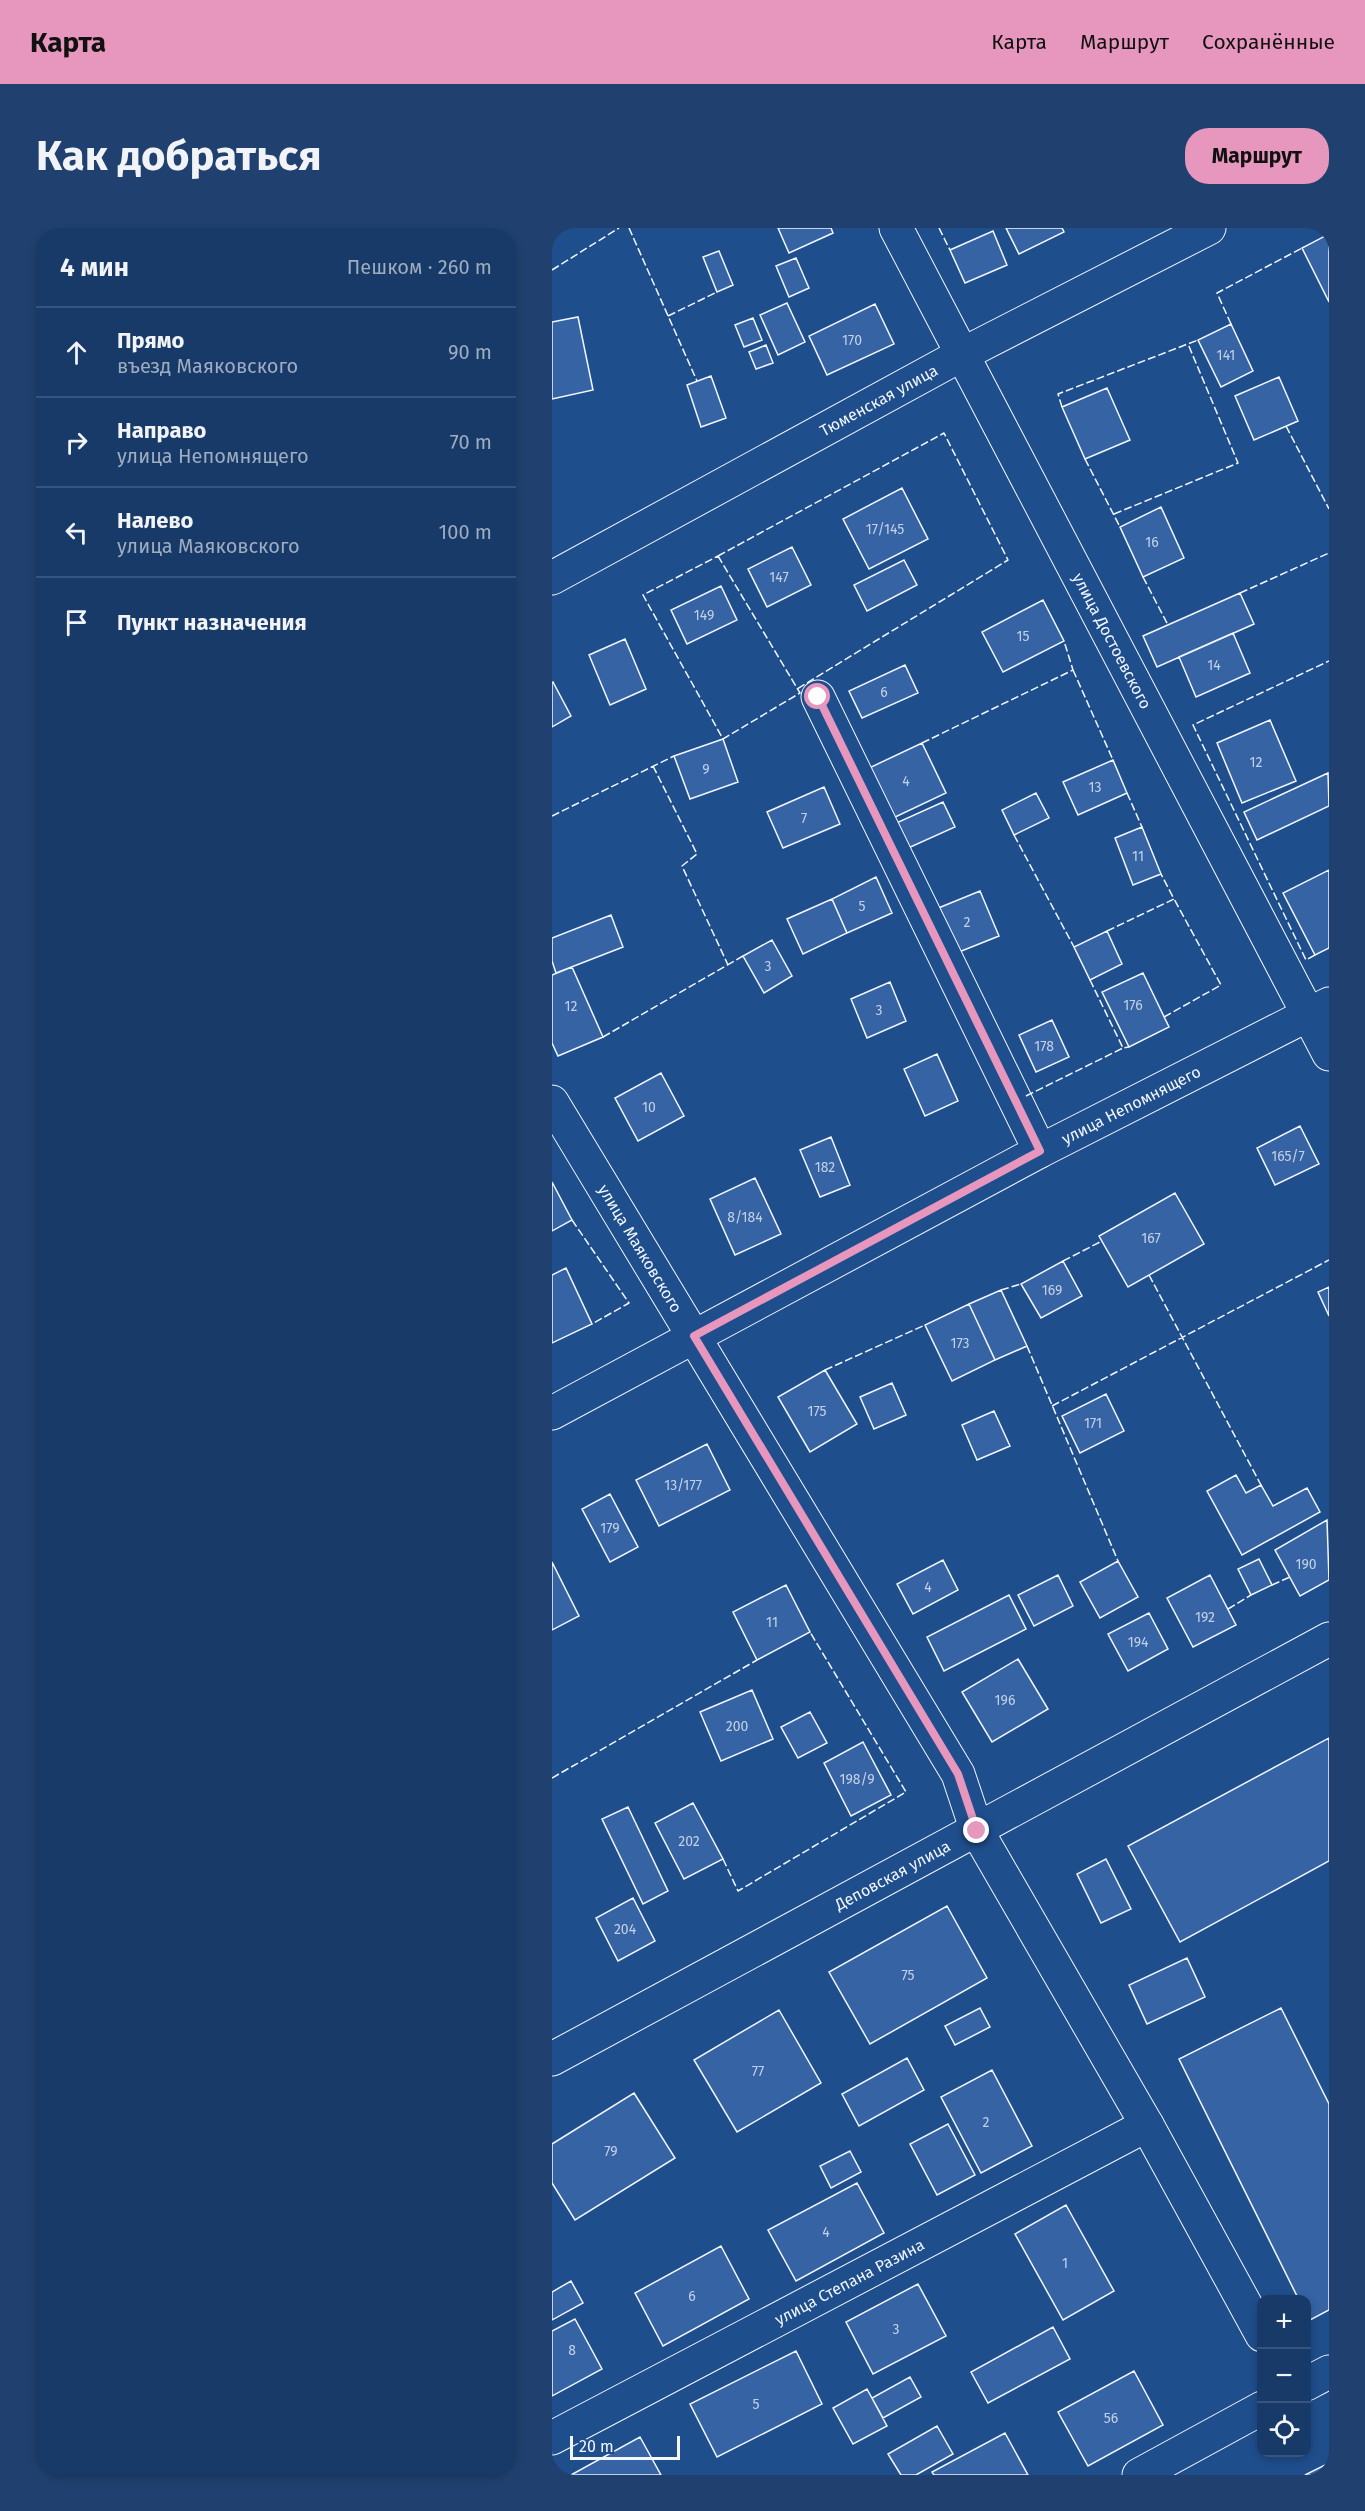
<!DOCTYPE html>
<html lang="ru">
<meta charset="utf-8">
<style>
:root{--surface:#173a69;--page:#20416f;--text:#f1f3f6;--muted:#9eadc0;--line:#36547d;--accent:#e797bd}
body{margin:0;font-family:"Fira Sans",sans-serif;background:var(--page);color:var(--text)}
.controls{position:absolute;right:18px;bottom:18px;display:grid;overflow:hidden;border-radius:12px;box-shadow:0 3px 9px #0003}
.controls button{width:54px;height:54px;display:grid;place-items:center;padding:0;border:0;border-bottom:2px solid var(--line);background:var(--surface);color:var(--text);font:30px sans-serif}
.scale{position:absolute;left:18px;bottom:15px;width:110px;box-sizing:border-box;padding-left:6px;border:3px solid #f2f6ff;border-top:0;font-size:16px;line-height:21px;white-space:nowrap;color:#f2f6ff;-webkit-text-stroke:4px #1f4e8c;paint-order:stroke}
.stop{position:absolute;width:18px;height:18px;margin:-14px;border:4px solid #e797bd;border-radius:50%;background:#fff}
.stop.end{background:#e797bd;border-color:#fff;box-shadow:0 2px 6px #0008}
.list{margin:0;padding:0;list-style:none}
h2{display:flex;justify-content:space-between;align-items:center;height:78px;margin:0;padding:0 24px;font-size:26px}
h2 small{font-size:20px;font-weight:400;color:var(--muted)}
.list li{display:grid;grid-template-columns:39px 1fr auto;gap:18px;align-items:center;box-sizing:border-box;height:90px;padding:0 24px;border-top:2px solid var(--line)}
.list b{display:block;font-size:22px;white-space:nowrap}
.list p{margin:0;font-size:20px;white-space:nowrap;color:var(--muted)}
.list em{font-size:20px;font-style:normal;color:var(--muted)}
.icon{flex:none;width:33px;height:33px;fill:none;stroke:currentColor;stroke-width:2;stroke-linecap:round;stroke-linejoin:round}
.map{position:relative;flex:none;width:777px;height:2247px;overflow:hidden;border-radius:24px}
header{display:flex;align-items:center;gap:36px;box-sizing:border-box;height:84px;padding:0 30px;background:var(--accent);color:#111}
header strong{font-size:28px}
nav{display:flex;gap:33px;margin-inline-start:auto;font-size:21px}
.intro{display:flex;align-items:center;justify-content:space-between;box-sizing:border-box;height:144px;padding:0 36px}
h1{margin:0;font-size:42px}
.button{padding:15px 27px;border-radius:24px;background:var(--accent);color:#111;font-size:21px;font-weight:700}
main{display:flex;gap:36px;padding:0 36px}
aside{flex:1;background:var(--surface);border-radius:24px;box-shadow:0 3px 9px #0003}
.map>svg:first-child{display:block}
.building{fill:#3563a3;stroke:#f2f6ff;stroke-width:1.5}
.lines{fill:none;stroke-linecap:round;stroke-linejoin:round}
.minor-casing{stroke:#f2f6ff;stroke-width:35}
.tertiary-casing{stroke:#f2f6ff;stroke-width:35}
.secondary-casing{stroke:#f2f6ff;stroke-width:35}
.minor{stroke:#1f4e8c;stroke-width:33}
.tertiary{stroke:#1f4e8c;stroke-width:33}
.secondary{stroke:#1f4e8c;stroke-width:33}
.fence{stroke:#f2f6ff;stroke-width:1.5;stroke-dasharray:8 3;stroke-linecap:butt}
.route{stroke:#e797bd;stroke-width:8}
.labels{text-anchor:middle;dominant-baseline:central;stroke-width:4.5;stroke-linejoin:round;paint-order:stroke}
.number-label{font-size:14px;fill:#c3d1e8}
.street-label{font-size:16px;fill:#f2f6ff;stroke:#1f4e8c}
</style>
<header>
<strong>Карта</strong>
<nav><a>Карта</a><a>Маршрут</a><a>Сохранённые</a></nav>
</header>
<div class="intro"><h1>Как добраться</h1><a class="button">Маршрут</a></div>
<main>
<aside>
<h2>4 мин<small>Пешком · 260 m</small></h2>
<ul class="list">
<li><svg class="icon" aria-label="ahead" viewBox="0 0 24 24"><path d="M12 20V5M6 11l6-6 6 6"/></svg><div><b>Прямо</b><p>въезд Маяковского</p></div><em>90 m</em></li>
<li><svg class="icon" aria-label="right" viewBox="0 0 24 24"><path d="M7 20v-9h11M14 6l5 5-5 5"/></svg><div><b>Направо</b><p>улица Непомнящего</p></div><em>70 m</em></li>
<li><svg class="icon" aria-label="left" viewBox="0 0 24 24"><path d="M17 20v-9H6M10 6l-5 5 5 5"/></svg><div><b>Налево</b><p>улица Маяковского</p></div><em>100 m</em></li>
<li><svg class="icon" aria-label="arrive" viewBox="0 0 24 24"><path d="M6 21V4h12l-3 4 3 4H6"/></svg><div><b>Пункт назначения</b></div></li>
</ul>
</aside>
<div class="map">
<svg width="777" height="2247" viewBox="0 0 777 2247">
<rect width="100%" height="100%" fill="#1f4e8c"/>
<!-- building -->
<path class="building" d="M226,0h53l2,5 -44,20z
M454,0h56l2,4 -45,22z
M441,3l14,34 -42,18 -15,-33z
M777,6v68l-27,-54z
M167,23l14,34 -16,7 -14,-35z
M244,30l13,30 -20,9 -13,-31z
M235,75l18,39 -27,13 -18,-40z
M323,76l19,40 -67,31 -18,-39z
M26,89l15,73 -41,9v-77z
M201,90l9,22 -18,7 -9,-22z
M679,96l22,47 -32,16 -23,-47z
M214,117l7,18 -17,6 -7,-17z
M159,148l15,42 -25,9 -14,-42z
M727,149l19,44 -44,19 -19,-44z
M555,160l23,52 -45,19 -23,-52z
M350,260l26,51 -59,30 -26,-50z
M609,279l23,51 -41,19 -23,-50z
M240,319l19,38 -44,22 -19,-38z
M352,332l13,25 -50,26 -13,-26z
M169,358l16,34 -50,24 -16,-34z
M688,365l14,31 -97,43 -14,-31z
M491,372l21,41 -61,31 -21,-40z
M681,405l17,40 -54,24 -17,-40z
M73,411l21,50 -36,16 -21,-50z
M353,437l13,28 -56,25 -13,-27z
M1,454l18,34 -19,11v-44z
M718,492l26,61 -54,22 -25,-60z
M171,511l15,43 -48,17 -16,-43z
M370,515l24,50 -55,26 -24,-50z
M561,532l14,33 -49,22 -15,-33z
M776,545l1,33 -72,34 -13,-28z
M272,559l16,37 -57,24 -16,-36z
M484,565l13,25 -35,17 -12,-25z
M391,574l12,25 -49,22 -12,-25z
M590,599l19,47 -28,11 -18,-47z
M777,642v78l-14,7 -32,-62z
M324,649l16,36 -45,20 -15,-34z
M428,663l19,45 -45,18 -18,-45z
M280,671l15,34 -44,21 -16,-35z
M59,687l12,32 -67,26 -4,-12v-23z
M555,703l15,33 -32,16 -16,-33z
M220,712l20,36 -28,17 -21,-37z
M20,739l31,70 -45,19 -6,-13v-68z
M591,745l26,54 -40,20 -27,-55z
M338,754l16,39 -39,17 -16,-39z
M500,792l17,37 -33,15 -17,-37z
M385,826l21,47 -33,15 -21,-47z
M109,845l23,43 -46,25 -23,-43z
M748,898l19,38 -44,21 -18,-37z
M279,909l19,48 -30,12 -20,-47z
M203,950l26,56 -46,21 -25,-56z
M0,954l20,38 -20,11z
M623,965l29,51 -76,43 -29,-51z
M511,1033l19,35 -41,22 -20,-34z
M14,1040l26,56 -40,19v-68z
M777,1059v29l-11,-24z
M449,1062l26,56 -32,14 -26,-56z
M417,1076l26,56 -43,21 -27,-56z
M273,1142l32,54 -47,28 -32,-55z
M340,1155l14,32 -32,14 -14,-32z
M554,1166l18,37 -44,22 -18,-37z
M442,1183l16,35 -33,14 -15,-35z
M155,1216l23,46 -71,36 -23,-46z
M684,1247l10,18 15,-8 12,21 34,-18 13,24 -78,43 -35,-64z
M58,1266l28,53 -28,15 -28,-53z
M775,1292l2,60 -29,16 -25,-46z
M707,1331l13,26 -21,10 -13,-26z
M391,1332l15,30 -45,24 -16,-30z
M566,1333l20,36 -38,21 -20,-36z
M0,1334l27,54 -27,14z
M506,1347l15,31 -39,20 -16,-31z
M658,1347l26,50 -43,22 -26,-49z
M234,1357l24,47 -53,28 -24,-48z
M457,1367l17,34 -82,42 -17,-34z
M597,1385l19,36 -40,22 -20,-37z
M466,1431l30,50 -56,33 -30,-50z
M200,1462l21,49 -52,22 -21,-49z
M258,1484l17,31 -29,15 -17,-31z
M777,1510v123l-149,81 -52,-96z
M311,1514l28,53 -40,21 -27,-53z
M141,1575l30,56 -39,20 -29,-56z
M76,1579l40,84 -25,13 -41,-85z
M554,1631l25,50 -30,14 -24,-49z
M81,1670l22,43 -37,20 -22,-43z
M395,1678l40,72 -117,66 -41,-72z
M635,1730l18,39 -58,27 -18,-39z
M428,1780l10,19 -35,18 -10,-19z
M729,1780l48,96v206l-19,10 -4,-6v-14h-7l-120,-241z
M227,1782l42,73 -84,49 -43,-72z
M355,1830l17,32 -65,36 -17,-32z
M440,1842l40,76 -51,27 -40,-76z
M82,1865l41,65 -100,62 -23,-37v-39z
M396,1896l27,51 -38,20 -27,-51z
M298,1923l11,21 -30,16 -11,-22z
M305,1955l27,50 -88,48 -28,-51z
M514,1977l48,86 -51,29 -48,-86z
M169,2018l28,53 -86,47 -28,-53z
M19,2053l12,22 -31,17v-28z
M366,2056l28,52 -73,38 -27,-52z
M23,2091l27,50 -50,27v-65z
M501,2099l17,32 -82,44 -17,-31z
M244,2123l26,53 -105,53 -27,-53z
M582,2143l29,54 -75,41 -30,-54z
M358,2149l11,20 -38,21 -11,-20z
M315,2161l20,37 -34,18 -20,-36z
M385,2198l16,28 -37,21h-15l-13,-21z
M453,2205l23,42h-94l-2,-3z
M88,2209l21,38h-90z
M777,2235v12h-24z"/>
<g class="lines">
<defs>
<g id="minor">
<path id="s1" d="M344,0l433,826"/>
<path id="s2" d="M0,350l409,-223 248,-127"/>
<path d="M266,469l222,454"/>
<path id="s3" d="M0,1185l488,-262 289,-147"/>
<path d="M425,1603l170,294 115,210"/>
<path d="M754,2156l23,-12"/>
<path id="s4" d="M0,2210l595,-313"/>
<path d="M587,2247l123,-67"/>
</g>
<g id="tertiary">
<path id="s5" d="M0,874l406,672 19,57"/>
</g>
<g id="secondary">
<path id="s6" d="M0,1831l777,-420"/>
</g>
</defs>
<!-- minor casing -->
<use href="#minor" class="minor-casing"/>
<!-- tertiary casing -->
<use href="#tertiary" class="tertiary-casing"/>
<!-- secondary casing -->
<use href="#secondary" class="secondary-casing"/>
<!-- minor -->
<use href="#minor" class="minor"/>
<!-- tertiary -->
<use href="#tertiary" class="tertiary"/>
<!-- secondary -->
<use href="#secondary" class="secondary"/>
<!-- fence -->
<path class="fence" d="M77,0l68,153
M387,0l11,22
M0,42l67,-42
M116,88l49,-24
M679,96l-14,-31 87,-46
M510,179l-4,-13 140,-54
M734,198l43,83
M533,231l35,68
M562,286l124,-51 -50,-119
M166,328l226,-123 64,127 -211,129
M166,328l82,137 -77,46 -80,-144z
M591,349l25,48
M688,365l89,-40
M521,442l40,90
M370,515l151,-73 -9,-29
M101,538l44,88 -15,12 46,99
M575,565l15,34
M0,588l122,-60
M462,607l60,112
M555,703l67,-32 -13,-25
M763,727l-9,5 -113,-235 136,-64
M538,752l33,68 6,-1
M612,789l57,-32 -47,-86
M51,809l140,-81
M474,868l97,-48
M20,992l57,83 -37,21
M511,1033l39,-20
M597,1047l112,210
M449,1062l20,-6
M475,1118l91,215
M273,1142l100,-45
M500,1178l277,-146
M720,1357l18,-8
M676,1381l23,-14
M0,1550l205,-118
M171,1631l15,32 168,-99 -96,-160"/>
</g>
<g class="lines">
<!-- route -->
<path class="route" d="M266,469l222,454 -346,185 264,438 19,57"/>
</g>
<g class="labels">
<!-- number labels -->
<g class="number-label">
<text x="300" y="112">170</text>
<text x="674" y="127">141</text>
<text x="333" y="301">17/145</text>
<text x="600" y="314">16</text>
<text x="227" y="349">147</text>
<text x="152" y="387">149</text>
<text x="471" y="408">15</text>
<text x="662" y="437">14</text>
<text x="332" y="464">6</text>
<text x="704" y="534">12</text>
<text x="154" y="541">9</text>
<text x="354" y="553">4</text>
<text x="543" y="559">13</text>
<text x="252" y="590">7</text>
<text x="586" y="628">11</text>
<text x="310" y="678">5</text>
<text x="415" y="694">2</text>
<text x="216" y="738">3</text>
<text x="581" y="777">176</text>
<text x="19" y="778">12</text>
<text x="327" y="782">3</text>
<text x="492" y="818">178</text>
<text x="97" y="879">10</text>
<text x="736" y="928">165/7</text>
<text x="273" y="939">182</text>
<text x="193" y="989">8/184</text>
<text x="599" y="1010">167</text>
<text x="500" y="1062">169</text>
<text x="408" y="1115">173</text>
<text x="265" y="1183">175</text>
<text x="541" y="1195">171</text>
<text x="131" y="1257">13/177</text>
<text x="58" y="1300">179</text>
<text x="754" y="1336">190</text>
<text x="376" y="1359">4</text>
<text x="653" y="1389">192</text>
<text x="220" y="1394">11</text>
<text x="586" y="1414">194</text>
<text x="453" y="1472">196</text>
<text x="185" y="1498">200</text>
<text x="305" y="1551">198/9</text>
<text x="137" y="1613">202</text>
<text x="73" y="1701">204</text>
<text x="356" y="1747">75</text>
<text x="206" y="1843">77</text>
<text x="434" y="1894">2</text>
<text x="59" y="1923">79</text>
<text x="274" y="2004">4</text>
<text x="513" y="2035">1</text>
<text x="140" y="2068">6</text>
<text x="344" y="2101">3</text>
<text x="20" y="2122">8</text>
<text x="204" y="2176">5</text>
<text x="559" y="2190">56</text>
</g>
<!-- street labels -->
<g class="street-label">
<text stroke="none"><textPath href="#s2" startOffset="372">Тюменская улица</textPath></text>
<text stroke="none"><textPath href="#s1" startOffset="466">улица Достоевского</textPath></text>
<text stroke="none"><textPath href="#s3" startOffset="656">улица Непомнящего</textPath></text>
<text stroke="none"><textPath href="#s5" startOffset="171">улица Маяковского</textPath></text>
<text stroke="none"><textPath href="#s6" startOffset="387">Деповская улица</textPath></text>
<text stroke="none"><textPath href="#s4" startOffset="336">улица Степана Разина</textPath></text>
</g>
</g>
</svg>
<div class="controls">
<button>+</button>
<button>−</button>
<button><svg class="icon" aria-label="locate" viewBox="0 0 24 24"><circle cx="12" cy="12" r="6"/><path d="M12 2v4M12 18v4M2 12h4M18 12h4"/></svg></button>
</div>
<div class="scale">20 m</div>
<div class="stop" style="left:266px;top:469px"></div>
<div class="stop end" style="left:425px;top:1603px"></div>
</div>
</main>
